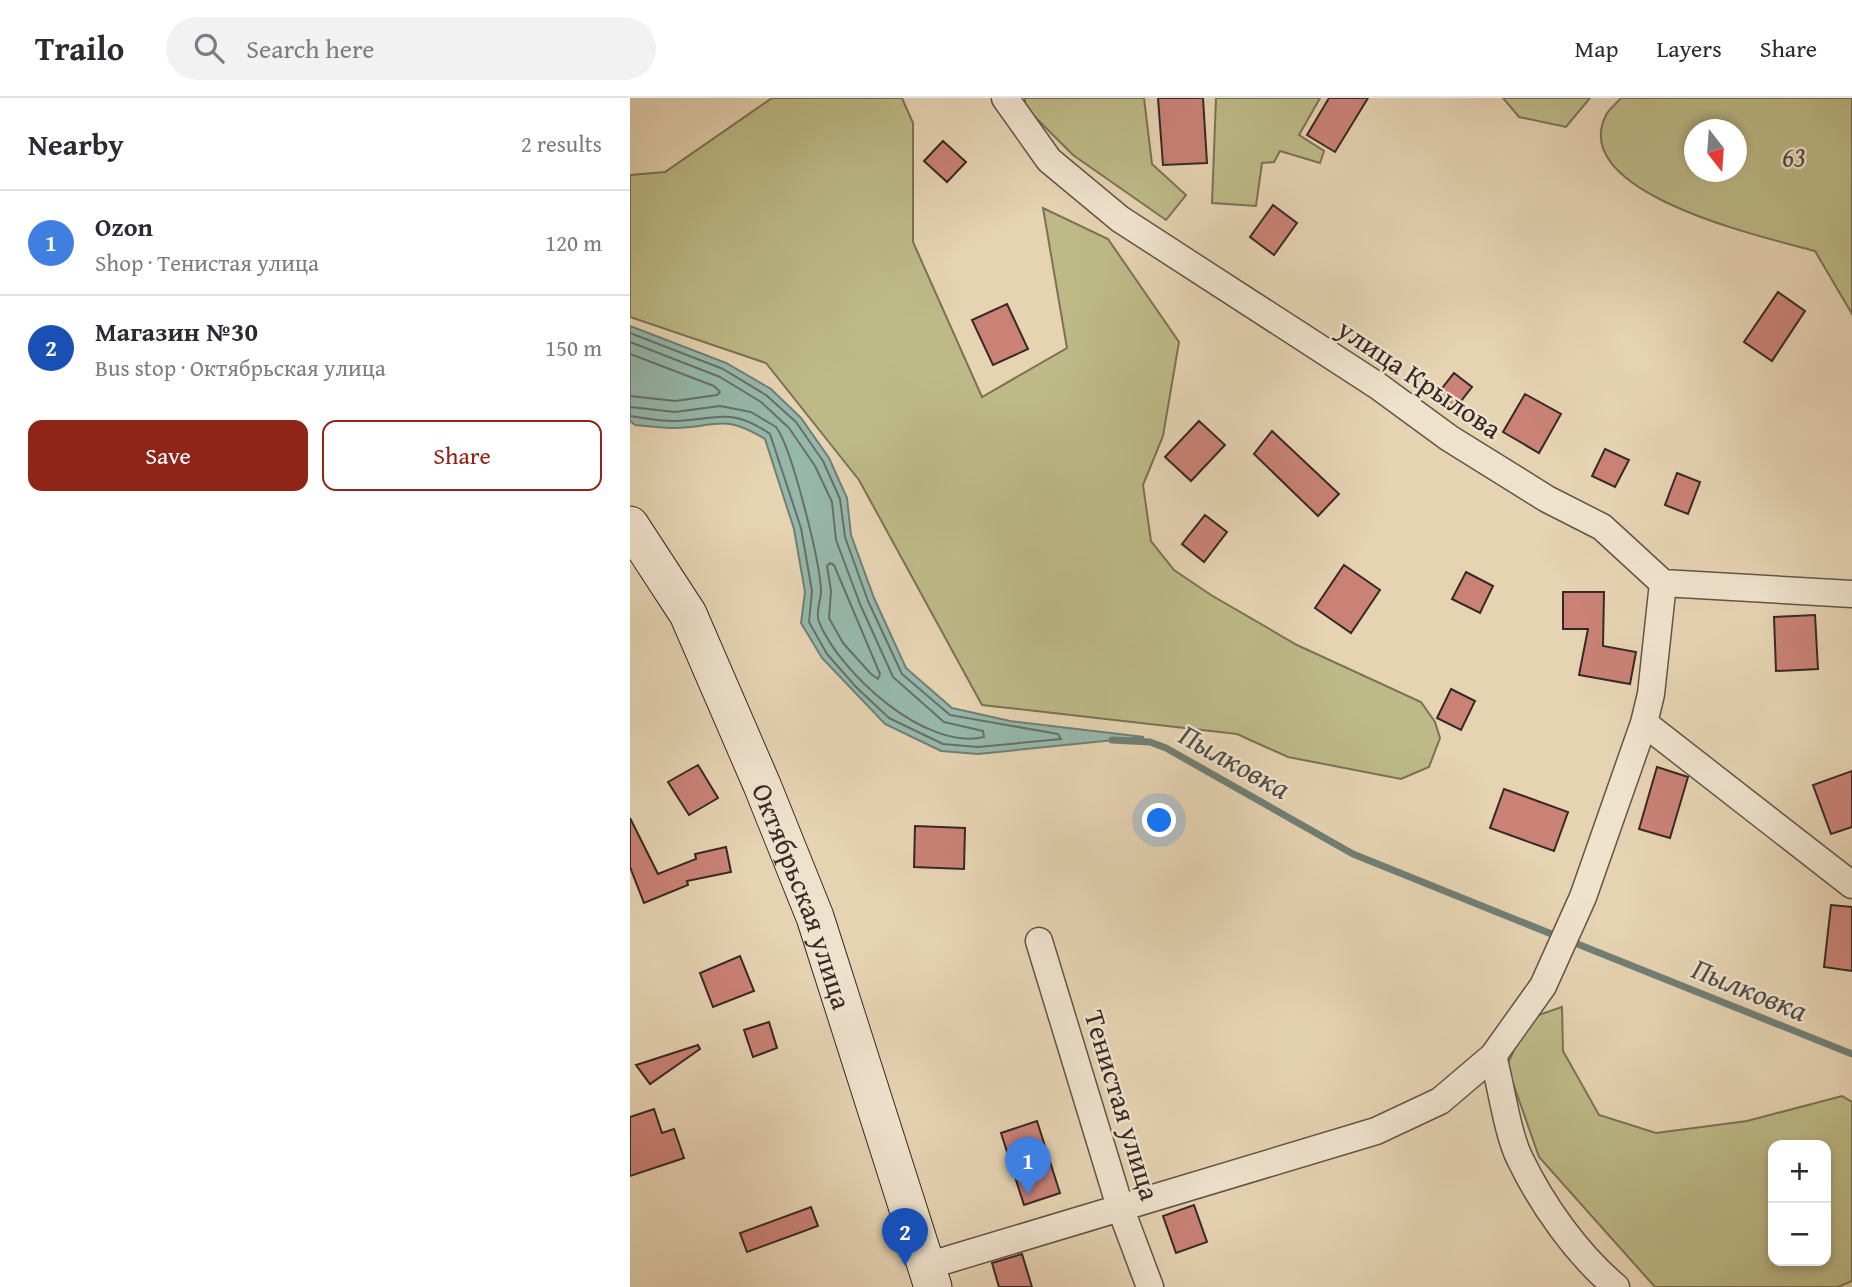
<!DOCTYPE html>
<meta charset="utf-8">
<style>
:root{--surface:#fff;--page:#f2f2f3;--text:#2b2b33;--muted:#7c7c81;--line:#e1e1e2;--accent:#8f2418}
body{margin:0;font-family:"Gentium Book Plus",serif;background:var(--page);color:var(--text)}
.controls{position:absolute;right:21px;bottom:21px;display:grid;overflow:hidden;border-radius:14px;box-shadow:0 4px 10px #0003}
.controls button{width:63px;height:63px;display:grid;place-items:center;padding:0;border:0;border-bottom:2px solid var(--line);background:var(--surface);color:var(--text);font:35px sans-serif}
.compass{position:absolute;left:1054px;top:21px;width:63px;height:63px;border-radius:50%;background:var(--surface);box-shadow:0 4px 10px #0003;rotate:163deg}
.you{position:absolute;left:530px;top:723px;width:24px;height:24px;margin:-18px;border:5px solid #fff;border-radius:50%;background:#1a73e8;box-shadow:0 0 0 10px #1a73e833}
.badge{display:grid;place-items:center;width:46px;height:46px;border-radius:50%;background:var(--accent);color:#fff;font-size:23px;font-weight:700}
.pin{position:absolute;translate:-50% -58px;filter:drop-shadow(0 2px 4px #0008)}
.pin::after{content:'';position:absolute;top:37px;width:24px;height:21px;background:inherit;clip-path:polygon(0 0,100% 0,50% 100%)}
.list{margin:0;padding:0;list-style:none}
h2{display:flex;justify-content:space-between;align-items:center;height:91px;margin:0;padding:0 28px;font-size:30px}
h2 small{font-size:23px;font-weight:400;color:var(--muted)}
.list li{display:grid;grid-template-columns:46px 1fr auto;gap:21px;align-items:center;box-sizing:border-box;height:105px;padding:0 28px;border-top:2px solid var(--line)}
.list b{display:block;font-size:26px;white-space:nowrap}
.list p{margin:0;font-size:23px;white-space:nowrap;color:var(--muted)}
.list em{font-size:23px;font-style:normal;color:var(--muted)}
.actions{display:flex;gap:14px;padding:21px 28px}
.actions a{flex:1;padding:16px 0;border:2px solid var(--accent);border-radius:14px;text-align:center;font-size:24px;color:var(--accent)}
.actions .main{background:var(--accent);color:#fff}
.icon{flex:none;width:38px;height:38px;fill:none;stroke:currentColor;stroke-width:2;stroke-linecap:round;stroke-linejoin:round}
.map{position:relative;flex:none;width:1222px;height:1189px;overflow:hidden}
header{display:flex;align-items:center;gap:42px;box-sizing:border-box;height:98px;padding:0 35px;background:var(--surface);border-bottom:2px solid var(--line)}
header strong{font-size:33px}
nav{display:flex;gap:38px;margin-inline-start:auto;font-size:24px}
.search{width:490px;height:63px;background:var(--page);display:flex;align-items:center;gap:18px;box-sizing:border-box;padding:0 24px;border-radius:38px;color:var(--muted);font-size:26px}
main{display:flex}
aside{flex:1;background:var(--surface)}
.map>svg:first-child{display:block}
.green{fill:#bdba87;stroke:#7a7256;stroke-width:2;fill-rule:evenodd}
.water{fill:#96b8ab;stroke:#707f75;stroke-width:2}
.lines{fill:none;stroke-linecap:round;stroke-linejoin:round}
.shore{stroke:#667068;stroke-width:2}
.stream{stroke:#707f75;stroke-width:7}
.building{fill:#ca8277;stroke:#372925;stroke-width:2}
.street-casing{stroke:#635448;stroke-width:29}
.secondary-casing{stroke:#372925;stroke-width:39}
.street{stroke:#efe2cd;stroke-width:26}
.secondary{stroke:#efe2cd;stroke-width:37}
.labels{text-anchor:middle;dominant-baseline:central;stroke-width:5;stroke-linejoin:round;paint-order:stroke}
.park-label{font-size:28px;font-style:italic;fill:#524639;stroke:#efe2cd}
.street-label{font-size:28px;fill:#372925;stroke:#efe2cd}
.water-label{font-size:30px;font-style:italic;fill:#4f4d46;stroke:#efe2cd}
</style>
<header>
<strong>Trailo</strong>
<div class="search"><svg class="icon" aria-label="search" viewBox="0 0 24 24"><circle cx="10" cy="10" r="6"/><path d="M15 15l6 6"/></svg>Search here</div>
<nav><a>Map</a><a>Layers</a><a>Share</a></nav>
</header>
<main>
<aside>
<h2>Nearby<small>2 results</small></h2>
<ul class="list">
<li><span class="badge" style="background:#3f7fe0">1</span><div><b>Ozon</b><p>Shop · Тенистая улица</p></div><em>120 m</em></li>
<li><span class="badge" style="background:#1a4fb4">2</span><div><b>Магазин №30</b><p>Bus stop · Октябрьская улица</p></div><em>150 m</em></li>
</ul>
<div class="actions"><a class="main">Save</a><a>Share</a></div>
</aside>
<div class="map">
<svg width="1222" height="1189" viewBox="0 0 1222 1189">
<rect width="100%" height="100%" fill="#e6d3b2"/>
<filter id="stains"><feTurbulence type="fractalNoise" baseFrequency=".00286" numOctaves="4"/><feColorMatrix values="0 0 0 0 .2 0 0 0 0 .09 0 0 0 0 .02 0 0 0 .5 -.17"/></filter>
<radialGradient id="worn" r=".72"><stop offset=".6" stop-color="#630" stop-opacity="0"/><stop offset="1" stop-color="#630" stop-opacity=".3"/></radialGradient>
<!-- green -->
<path class="green" d="M142,0h130l11,25v119l69,155 85,-49 -24,-140 65,31 71,103 -16,94 -20,49 8,56 23,29 37,25 86,50 124,57 14,20 5,16 -11,29 -28,12 -113,-22 -51,-23 -255,-29 -123,-225 -93,-117 -136,-46v-142l35,-3z
M395,0h119l8,66 34,31 -20,25 -93,-65 -48,-48z
M586,0h104l-21,37 25,16 -4,12 -40,-12 -6,11 -12,1 -6,43 -44,-3z
M873,0h87l-24,29 -47,-10z
M991,0h231v216l-37,-63c-47,-13 -249,-57 -209,-136 3,-6 11,-12 15,-17zM1064,32h42v42h-42z
M932,909l1,44 36,64 57,18 91,-12 95,-25 10,6v179l-14,6h-183l-116,-130 -32,-91 20,-47zM1143,1047h53v116h-53z"/>
<!-- water -->
<path class="water" d="M0,228l96,37 45,26 30,29 28,40 18,40 4,37 23,63 32,70 46,40 58,13 134,16 -166,17 -37,-3 -56,-27 -63,-66 -21,-35 4,-31 -11,-63 -29,-90c-43,-26 -48,-12 -91,-11 -13,0 -26,-2 -39,-3l-5,-4z"/>
<g class="lines">
<!-- shore -->
<path class="shore" d="M0,235l93,36 43,26 30,27 27,39 17,38 5,38 23,64 34,73 48,41 108,19 3,5 -83,8 -35,-3 -54,-26 -33,-31 -29,-33 -18,-32 3,-31 -11,-63 -31,-94c-40,-28 -54,-14 -96,-13 -15,0 -30,-3 -44,-5
M0,244l90,35 41,25 28,26 26,38 17,36 4,38 24,64 33,73 51,45 39,9 1,6c-59,14 -144,-64 -165,-115 -4,-9 2,-21 2,-31 -1,-29 -29,-143 -45,-164l-25,-15 -31,-6 -45,6 -45,-5
M0,256l84,32 6,6 -3,3 -42,6 -45,-5
M200,465l4,2 46,109 -2,5 -7,-5 -28,-31 -14,-25 2,-27 -4,-25z"/>
<!-- stream -->
<path class="stream" d="M482,642l38,2 16,6 187,106 206,83
M940,843l282,113"/>
</g>
<!-- building -->
<path class="building" d="M528,0h45l4,65 -44,2z
M699,0h39l-33,54 -28,-17z
M313,43l23,21 -19,20 -23,-21z
M643,107l24,18 -23,32 -24,-18z
M1148,194l27,19 -33,50 -28,-19z
M377,206l21,45 -35,16 -21,-45z
M824,275l18,14 -18,23 -18,-14z
M895,296l36,20 -22,39 -36,-21z
M569,323l26,24 -34,36 -26,-24z
M642,333l67,63 -21,22 -64,-62z
M975,351l24,11 -14,27 -23,-11z
M1047,375l23,9 -12,32 -23,-9z
M575,417l22,17 -23,30 -22,-18z
M714,467l36,25 -29,43 -36,-25z
M836,474l27,14 -13,27 -28,-14z
M933,494h41l-1,54 33,6 -6,32 -51,-9 9,-46h-25z
M1185,517l3,54 -42,2 -2,-54z
M821,591l24,12 -14,29 -24,-12z
M68,667l20,33 -29,17 -21,-33z
M1027,669l31,10 -18,61 -31,-9z
M1222,673v56l-21,7 -18,-49z
M874,691l64,23 -14,39 -64,-23z
M0,720l28,56 38,-15 -1,-5 31,-7 5,25 -44,9 1,4 -44,18 -14,-36z
M285,728l50,2 -1,41 -50,-2z
M1201,807l21,2v64l-28,-4z
M110,858l14,35 -41,16 -13,-34z
M139,924l8,26 -24,9 -9,-27z
M68,947l2,4 -50,35 -14,-19z
M24,1011l8,24 12,-4 10,29 -54,18v-59z
M407,1023l23,72 -36,12 -23,-72z
M564,1107l13,37 -31,11 -13,-37z
M181,1109l7,19 -71,26 -7,-19z
M392,1156l10,33h-33l-7,-24z"/>
<g class="lines">
<defs>
<path id="street" d="M375,0l44,62 71,59 258,167 71,52 98,61 55,28 61,56 189,11
M1014,625l208,162
M409,843l81,266 30,80
M863,958c8,29 14,77 27,103 22,46 57,95 96,128
M297,1168l449,-135 64,-30 53,-45 50,-70 40,-89 61,-174 7,-29 12,-111"/>
<g id="secondary">
<path id="s1" d="M0,427l58,89 74,171 53,132 118,370"/>
</g>
</defs>
<!-- street casing -->
<use href="#street" class="street-casing"/>
<!-- secondary casing -->
<use href="#secondary" class="secondary-casing"/>
<!-- street -->
<use href="#street" class="street"/>
<!-- secondary -->
<use href="#secondary" class="secondary"/>
</g>
<g class="labels">
<!-- park labels -->
<g class="park-label">
<text x="1164" y="58">63</text>
</g>
<!-- street labels -->
<g class="street-label">
<text transform="translate(790 280) rotate(34)">улица Крылова</text>
<text stroke="none"><textPath href="#s1" startOffset="411">Октябрьская улица</textPath></text>
<text transform="translate(493 1007) rotate(73)">Тенистая улица</text>
</g>
<!-- water labels -->
<g class="water-label">
<text transform="translate(605 663) rotate(29)">Пылковка</text>
<text transform="translate(1120 891) rotate(22)">Пылковка</text>
</g>
</g>
<rect width="100%" height="100%" filter="url(#stains)"/>
<rect width="100%" height="100%" fill="url(#worn)"/>
</svg>
<div class="controls">
<button>+</button>
<button>−</button>
</div>
<svg class="compass" viewBox="-18 -18 36 36"><path d="M0-13l5 13h-10z" fill="#e53935"/><path d="M0 13l5-13h-10z" fill="#7c7c81"/></svg>
<div class="you"></div>
<div class="pin badge" style="left:398px;top:1097px;background:#3f7fe0">1</div>
<div class="pin badge" style="left:275px;top:1168px;background:#1a4fb4">2</div>
</div>
</main>
